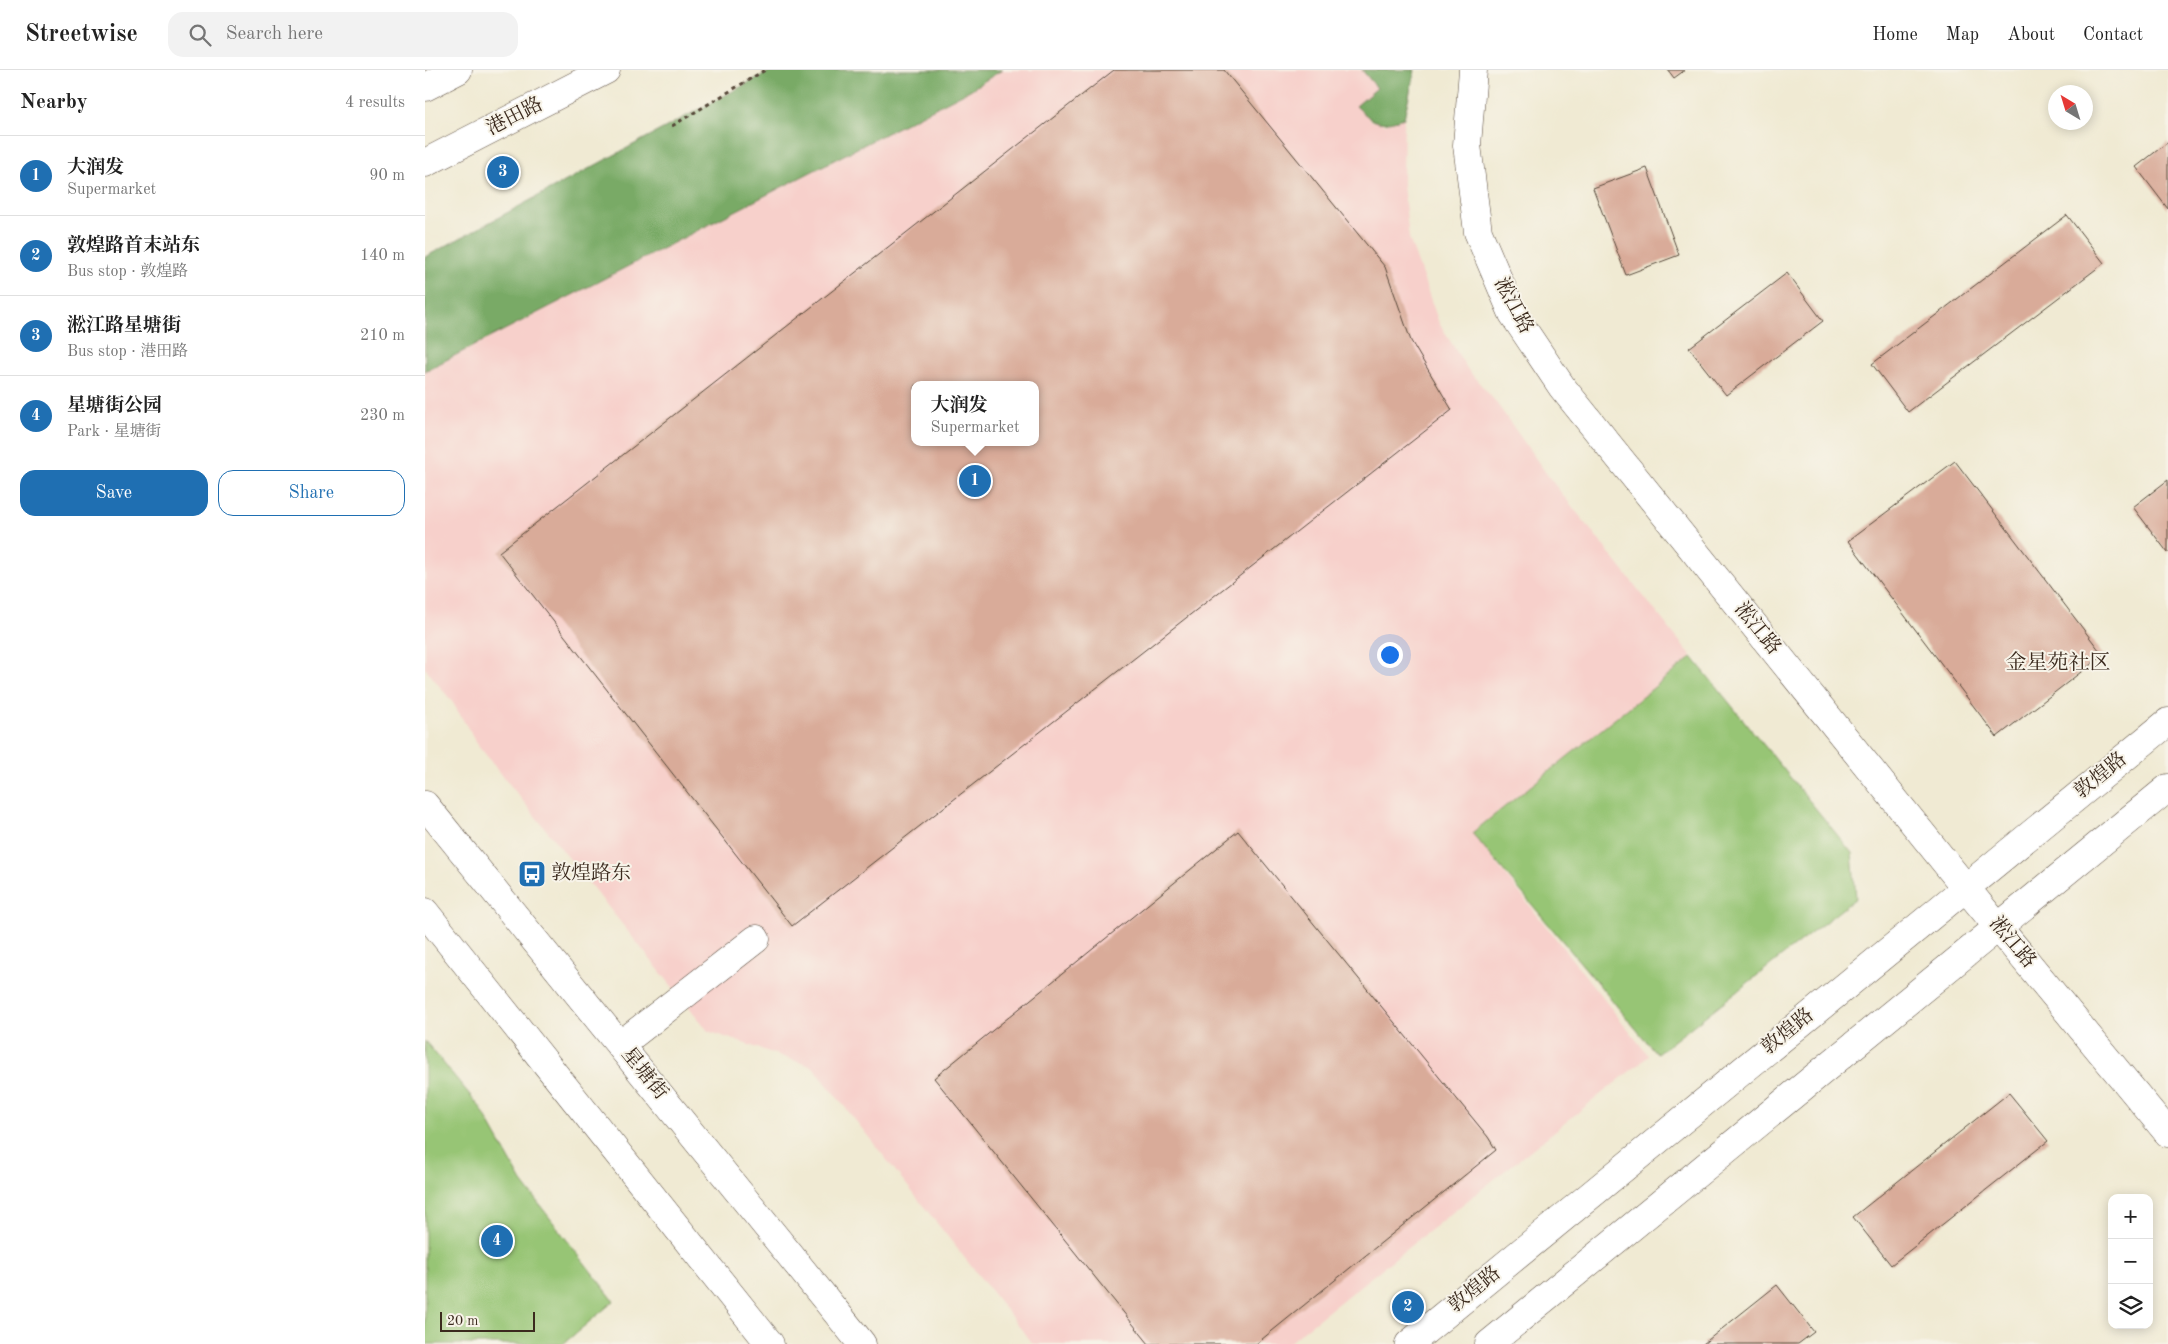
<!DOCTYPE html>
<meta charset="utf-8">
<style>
:root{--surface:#fff;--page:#f2f2f2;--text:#222;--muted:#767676;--line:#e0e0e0;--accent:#1f6fb2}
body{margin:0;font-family:"Old Standard TT","Noto Serif SC",serif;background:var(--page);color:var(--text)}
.controls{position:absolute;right:15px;bottom:15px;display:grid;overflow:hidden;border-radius:10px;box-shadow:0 2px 12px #0003}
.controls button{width:45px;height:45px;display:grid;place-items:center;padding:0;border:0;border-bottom:1px solid var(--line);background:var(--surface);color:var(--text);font:25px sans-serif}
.compass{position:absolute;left:1623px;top:15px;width:45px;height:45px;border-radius:50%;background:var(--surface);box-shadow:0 2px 12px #0003;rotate:322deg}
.scale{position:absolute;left:15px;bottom:12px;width:95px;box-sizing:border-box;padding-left:5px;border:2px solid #3b2a1e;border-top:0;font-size:14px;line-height:18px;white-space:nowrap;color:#3b2a1e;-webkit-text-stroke:4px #f7f3e8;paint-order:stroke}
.you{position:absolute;left:964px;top:584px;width:18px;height:18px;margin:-12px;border:4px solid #fff;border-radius:50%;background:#1a73e8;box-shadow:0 0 0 8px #1a73e833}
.badge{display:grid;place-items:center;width:32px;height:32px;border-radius:50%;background:var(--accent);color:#fff;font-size:16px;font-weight:700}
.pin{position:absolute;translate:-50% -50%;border:2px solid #fff;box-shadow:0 1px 5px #0006}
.popup{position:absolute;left:486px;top:311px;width:128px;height:65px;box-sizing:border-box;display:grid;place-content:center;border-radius:10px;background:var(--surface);filter:drop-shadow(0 1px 4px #0005);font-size:16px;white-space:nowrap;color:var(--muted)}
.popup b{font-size:19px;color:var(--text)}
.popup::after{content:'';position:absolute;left:50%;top:100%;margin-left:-10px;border:10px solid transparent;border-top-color:var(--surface)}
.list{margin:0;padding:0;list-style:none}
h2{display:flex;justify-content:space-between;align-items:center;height:65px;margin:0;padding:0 20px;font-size:21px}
h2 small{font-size:16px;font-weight:400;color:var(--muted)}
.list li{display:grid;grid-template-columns:32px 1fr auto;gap:15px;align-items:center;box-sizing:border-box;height:80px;padding:0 20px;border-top:1px solid var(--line)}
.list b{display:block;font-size:19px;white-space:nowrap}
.list p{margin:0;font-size:16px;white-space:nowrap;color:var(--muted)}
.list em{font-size:16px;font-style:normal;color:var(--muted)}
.actions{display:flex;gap:10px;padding:15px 20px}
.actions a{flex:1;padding:11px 0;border:1px solid var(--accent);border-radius:15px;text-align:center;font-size:18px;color:var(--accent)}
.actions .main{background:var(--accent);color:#fff}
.icon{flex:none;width:28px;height:28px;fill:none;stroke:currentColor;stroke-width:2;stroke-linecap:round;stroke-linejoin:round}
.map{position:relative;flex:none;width:1743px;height:1274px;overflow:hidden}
header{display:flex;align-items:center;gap:30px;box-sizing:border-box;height:70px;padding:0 25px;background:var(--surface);border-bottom:1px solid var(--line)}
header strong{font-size:24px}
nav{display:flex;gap:28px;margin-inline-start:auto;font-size:18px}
.search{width:350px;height:45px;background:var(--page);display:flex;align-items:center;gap:12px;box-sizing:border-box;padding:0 18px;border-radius:15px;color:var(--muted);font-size:19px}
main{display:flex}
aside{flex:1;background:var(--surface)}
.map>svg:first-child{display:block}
.built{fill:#f7d0cb;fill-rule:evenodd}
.green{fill:#97c574;stroke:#697849}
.forest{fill:#79aa66;stroke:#5a6a42}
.building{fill:#d9ab99;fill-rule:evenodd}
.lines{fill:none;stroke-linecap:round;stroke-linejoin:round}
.minor-casing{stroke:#564739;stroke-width:29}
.major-casing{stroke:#564739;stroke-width:29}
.path{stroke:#564739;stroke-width:3;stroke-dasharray:4 4;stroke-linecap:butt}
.minor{stroke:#fff;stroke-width:28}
.major{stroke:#fff;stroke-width:28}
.labels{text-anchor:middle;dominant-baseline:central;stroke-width:4;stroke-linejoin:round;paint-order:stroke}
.street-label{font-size:20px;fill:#3b2a1e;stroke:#f7f3e8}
.poi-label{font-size:20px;fill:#3b2a1e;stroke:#f7f3e8;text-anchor:start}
.neighbourhood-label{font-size:21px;fill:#3b2a1e;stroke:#f7f3e8}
</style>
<header>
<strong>Streetwise</strong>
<div class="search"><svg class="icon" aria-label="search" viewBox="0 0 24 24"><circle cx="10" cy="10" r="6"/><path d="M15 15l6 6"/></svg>Search here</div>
<nav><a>Home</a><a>Map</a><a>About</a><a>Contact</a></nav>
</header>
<main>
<aside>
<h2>Nearby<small>4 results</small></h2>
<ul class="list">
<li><span class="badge">1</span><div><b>大润发</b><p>Supermarket</p></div><em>90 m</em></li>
<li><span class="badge">2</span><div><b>敦煌路首末站东</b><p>Bus stop · 敦煌路</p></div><em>140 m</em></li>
<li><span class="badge">3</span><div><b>淞江路星塘街</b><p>Bus stop · 港田路</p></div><em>210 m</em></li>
<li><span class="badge">4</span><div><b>星塘街公园</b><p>Park · 星塘街</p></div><em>230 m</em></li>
</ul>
<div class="actions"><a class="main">Save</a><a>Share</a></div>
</aside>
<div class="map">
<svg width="1743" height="1274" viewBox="0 0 1743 1274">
<rect width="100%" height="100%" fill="#f7f3e8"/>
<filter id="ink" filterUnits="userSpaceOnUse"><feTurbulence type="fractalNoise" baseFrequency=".02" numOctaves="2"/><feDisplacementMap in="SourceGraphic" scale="10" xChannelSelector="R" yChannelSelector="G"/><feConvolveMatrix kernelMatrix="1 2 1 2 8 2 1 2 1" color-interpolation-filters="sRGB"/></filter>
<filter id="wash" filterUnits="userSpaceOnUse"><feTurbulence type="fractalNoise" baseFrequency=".0096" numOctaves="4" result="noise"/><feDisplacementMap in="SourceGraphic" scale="20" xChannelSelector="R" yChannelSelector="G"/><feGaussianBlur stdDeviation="1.12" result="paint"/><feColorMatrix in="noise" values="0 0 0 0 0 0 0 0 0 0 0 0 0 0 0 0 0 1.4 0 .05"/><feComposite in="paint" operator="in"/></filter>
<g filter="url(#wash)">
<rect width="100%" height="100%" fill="#f0ead3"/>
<!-- built -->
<path class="built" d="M577,0h360l15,18 -21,18 16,15 13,3 19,-6 -1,66 6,54 30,85 29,47 27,31 56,79 141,177 -220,176 177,223 -362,288h-254l-220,-277 -105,-36 -230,-286 -25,-42 -28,-35v-297l545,-281zM490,315h120v57h-120z"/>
<!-- green -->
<path class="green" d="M1267,587l160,196 4,45 -199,156 -185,-221z
M0,971l55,66 42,75 92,119 -51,43h-138z"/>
<!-- forest -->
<path class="forest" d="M347,0h230l-32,20 -545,281v-114z
M937,0h53l-11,48c-26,8 -29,6 -48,-12l21,-18z"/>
<g id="blocks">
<!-- building -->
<path class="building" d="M689,0h110l161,197 26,74 41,69 -660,516 -293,-374zM490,315h120v57h-120z
M1243,0h17l-11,8z
M1743,72v67l-32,-42z
M1222,98l32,87 -53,20 -33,-87z
M1642,145l37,48 -196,149 -36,-48z
M1362,203l36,48 -97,74 -37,-47z
M1530,391l148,194 -106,82 -149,-196z
M1743,410v73l-35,-46z
M813,761l250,306 8,13 -240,194h-107l-215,-266z
M1584,1023l39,48 -157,124 -38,-48z
M1352,1215l37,47 -16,12h-95z"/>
</g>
</g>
<g filter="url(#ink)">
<use href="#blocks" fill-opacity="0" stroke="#564739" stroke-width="1"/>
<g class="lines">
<defs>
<path id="minor" d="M1048,0l-6,75 11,87 35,82 49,73 403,500 203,246
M195,975l136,-106
M984,1274l759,-622
M1064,1274l679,-556"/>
<path id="major" d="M0,17l33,-17
M0,93l181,-93
M0,735l437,539
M0,842l345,432"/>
</defs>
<!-- minor casing -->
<use href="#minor" class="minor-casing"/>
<!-- major casing -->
<use href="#major" class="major-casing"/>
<!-- path -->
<path class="path" d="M247,56l93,-56"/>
<!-- minor -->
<use href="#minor" class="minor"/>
<!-- major -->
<use href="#major" class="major"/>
</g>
</g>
<!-- icons -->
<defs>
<symbol id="bus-square" viewBox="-11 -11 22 22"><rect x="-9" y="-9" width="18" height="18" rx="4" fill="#1f6fb2" stroke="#f7f3e8"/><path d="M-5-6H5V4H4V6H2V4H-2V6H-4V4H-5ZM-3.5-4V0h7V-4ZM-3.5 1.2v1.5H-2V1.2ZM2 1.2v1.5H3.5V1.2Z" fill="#fff"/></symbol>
</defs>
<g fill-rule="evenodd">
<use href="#bus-square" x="91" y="788" width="32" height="32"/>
</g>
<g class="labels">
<!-- street labels -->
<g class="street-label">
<text transform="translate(90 47) rotate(-27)">港田路</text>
<text transform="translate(1088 236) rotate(62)">淞江路</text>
<text transform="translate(1332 559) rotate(51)">淞江路</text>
<text transform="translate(1676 706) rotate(-39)">敦煌路</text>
<text transform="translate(1587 873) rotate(50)">淞江路</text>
<text transform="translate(1363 962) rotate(-39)">敦煌路</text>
<text transform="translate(219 1004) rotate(51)">星塘街</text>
<text transform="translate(1050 1220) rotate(-39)">敦煌路</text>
</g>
<!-- poi labels -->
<g class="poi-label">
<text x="126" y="804">敦煌路东</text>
</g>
<!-- neighbourhood labels -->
<g class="neighbourhood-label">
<text x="1633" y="593">金星苑社区</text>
</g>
</g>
</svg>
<div class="controls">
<button>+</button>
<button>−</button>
<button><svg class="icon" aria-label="layers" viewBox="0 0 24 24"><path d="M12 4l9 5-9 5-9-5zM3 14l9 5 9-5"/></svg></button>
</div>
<svg class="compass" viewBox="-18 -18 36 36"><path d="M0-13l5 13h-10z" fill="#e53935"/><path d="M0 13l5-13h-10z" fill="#767676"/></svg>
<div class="scale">20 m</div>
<div class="you"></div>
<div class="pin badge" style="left:550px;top:411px">1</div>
<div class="popup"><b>大润发</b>Supermarket</div>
<div class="pin badge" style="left:983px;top:1237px">2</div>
<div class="pin badge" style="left:78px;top:102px">3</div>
<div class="pin badge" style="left:72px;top:1171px">4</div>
</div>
</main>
